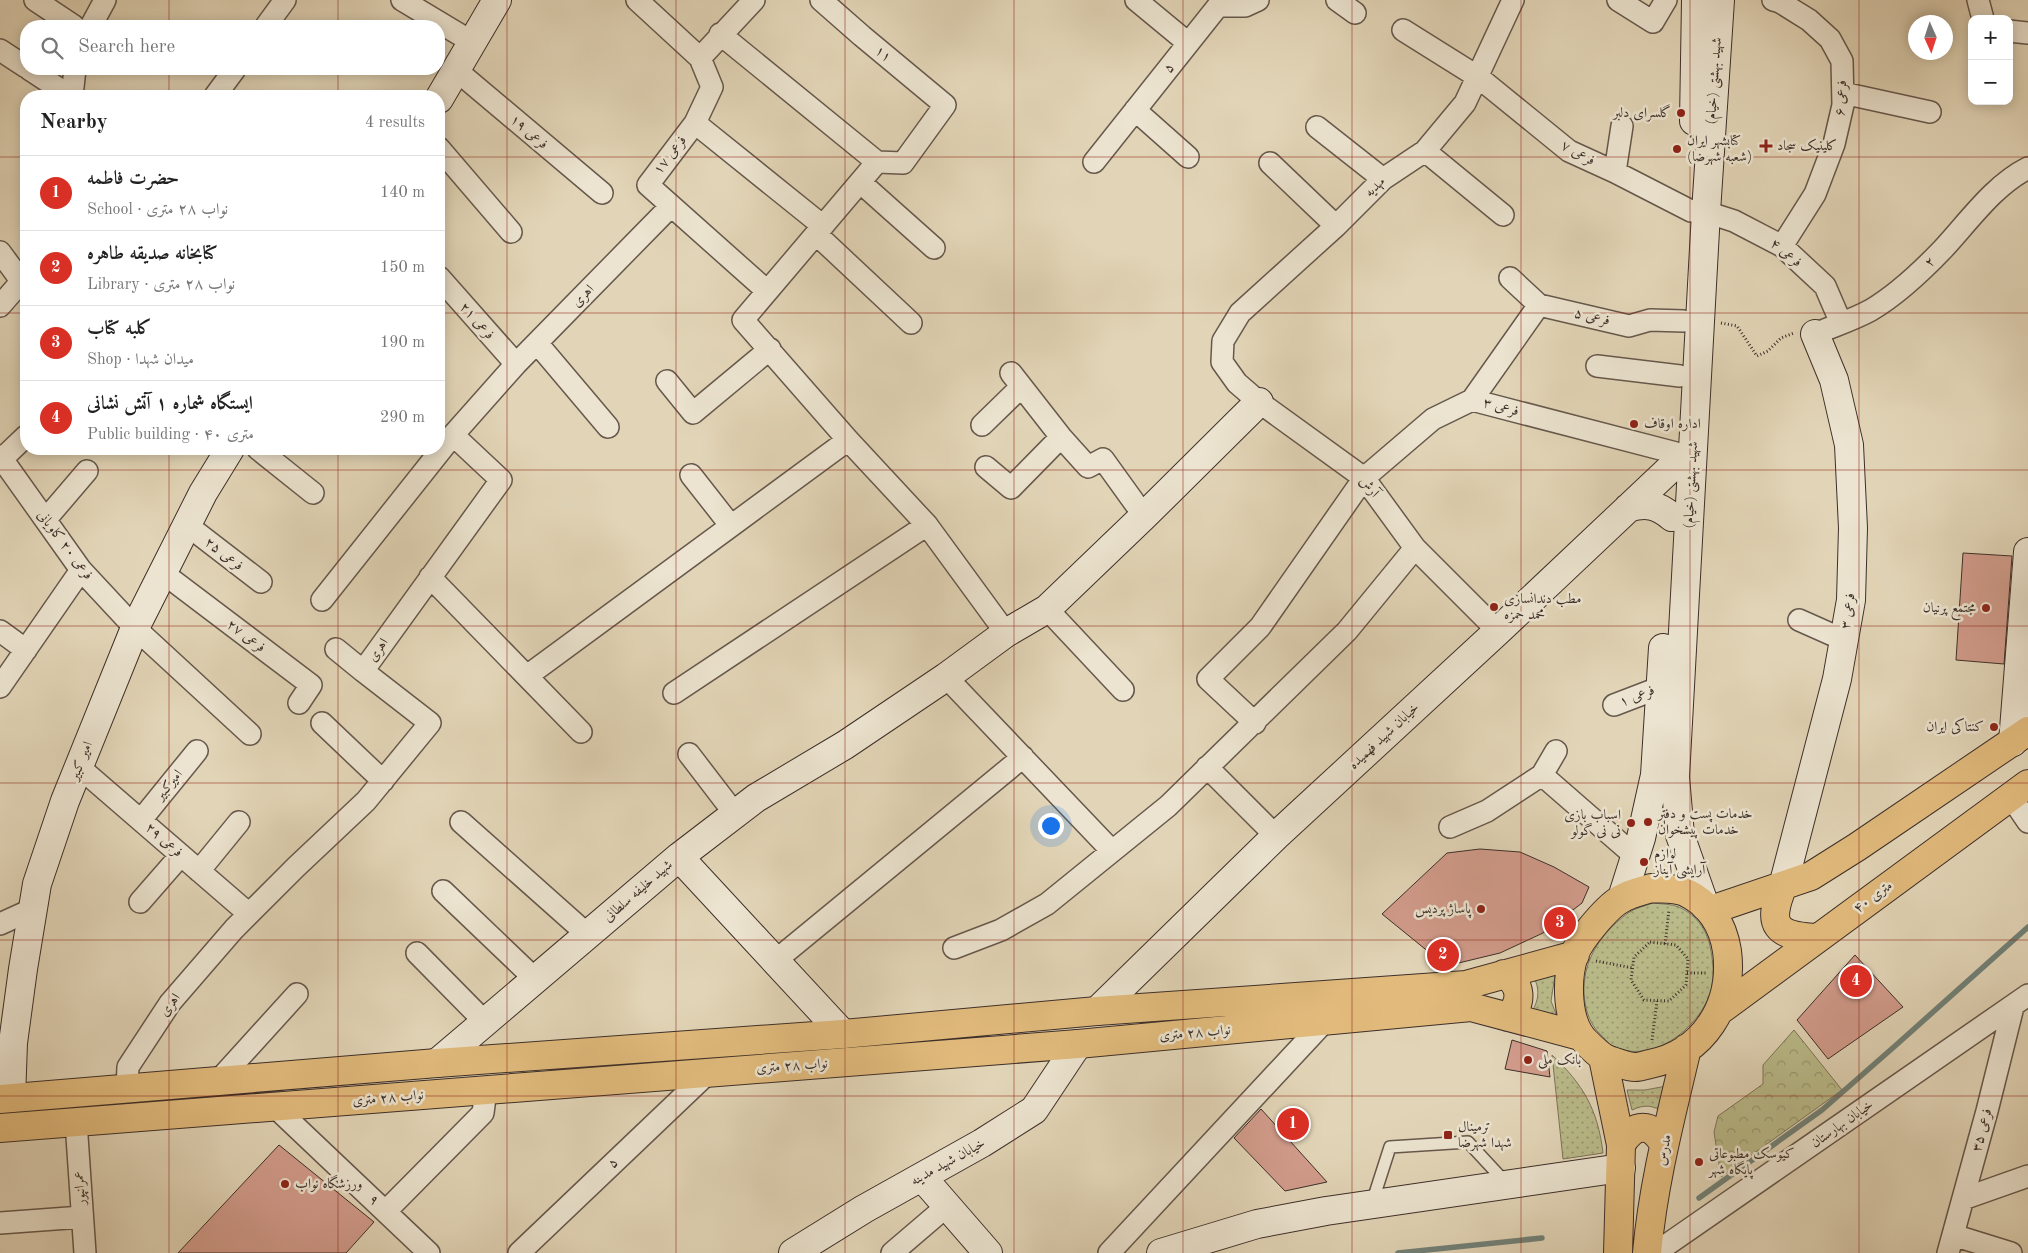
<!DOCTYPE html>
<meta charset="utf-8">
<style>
:root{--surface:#fff;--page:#f6f6f6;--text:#222;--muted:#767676;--line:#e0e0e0;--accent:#d93025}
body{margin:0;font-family:"Old Standard TT",Amiri,serif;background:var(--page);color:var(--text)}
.controls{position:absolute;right:15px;top:15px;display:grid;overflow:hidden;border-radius:10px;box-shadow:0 2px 12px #0003}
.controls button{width:45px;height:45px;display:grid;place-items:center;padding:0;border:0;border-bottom:1px solid var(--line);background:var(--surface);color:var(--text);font:25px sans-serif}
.compass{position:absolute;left:1908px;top:15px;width:45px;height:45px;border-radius:50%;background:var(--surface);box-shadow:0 2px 12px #0003;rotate:177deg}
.you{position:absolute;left:1050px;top:825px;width:18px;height:18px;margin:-12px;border:4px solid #fff;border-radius:50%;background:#1a73e8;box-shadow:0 0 0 8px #1a73e833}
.badge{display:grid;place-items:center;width:32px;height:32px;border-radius:50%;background:var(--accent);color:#fff;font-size:16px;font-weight:700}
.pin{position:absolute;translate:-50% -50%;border:2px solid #fff;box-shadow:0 1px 5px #0006}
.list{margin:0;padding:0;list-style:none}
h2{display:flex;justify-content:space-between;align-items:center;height:65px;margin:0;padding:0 20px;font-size:21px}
h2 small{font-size:16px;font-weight:400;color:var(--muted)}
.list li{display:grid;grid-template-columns:32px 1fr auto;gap:15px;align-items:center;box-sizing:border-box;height:75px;padding:0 20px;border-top:1px solid var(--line)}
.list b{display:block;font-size:19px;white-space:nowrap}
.list p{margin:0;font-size:16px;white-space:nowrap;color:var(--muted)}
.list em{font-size:16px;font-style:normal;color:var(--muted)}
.icon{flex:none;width:28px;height:28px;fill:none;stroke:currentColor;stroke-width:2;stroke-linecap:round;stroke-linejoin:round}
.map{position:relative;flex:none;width:2028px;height:1253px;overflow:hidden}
.search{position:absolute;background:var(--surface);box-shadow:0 2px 12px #0003;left:20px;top:20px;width:425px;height:55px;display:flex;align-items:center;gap:12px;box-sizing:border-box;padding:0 18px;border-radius:20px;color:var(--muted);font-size:19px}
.panel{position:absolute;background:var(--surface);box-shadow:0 2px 12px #0003;left:20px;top:90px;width:425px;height:365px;border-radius:20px}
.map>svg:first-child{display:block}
.grass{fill:url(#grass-dots);stroke:#7c755a}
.forest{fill:url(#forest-crowns);stroke:#7c755a}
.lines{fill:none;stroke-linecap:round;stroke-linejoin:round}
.stream{stroke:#728279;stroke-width:5.5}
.building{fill:#d29c8c;stroke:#3d2f29}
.lane-casing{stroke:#66584c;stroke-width:14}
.street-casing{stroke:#66584c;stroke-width:24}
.secondary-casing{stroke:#3d2f29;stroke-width:30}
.primary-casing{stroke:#3d2f29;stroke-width:30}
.path{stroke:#3d2f29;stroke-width:3;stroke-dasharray:1 2.5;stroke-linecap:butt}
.lane{stroke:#ece4d0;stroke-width:11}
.street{stroke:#ece4d0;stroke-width:21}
.secondary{stroke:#ece4d0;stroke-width:28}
.primary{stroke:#e1ba7c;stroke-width:28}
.grid{fill:none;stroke:#8f2418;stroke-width:1;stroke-opacity:0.55}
.poi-dot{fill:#8f2418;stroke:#ece4d0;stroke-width:2}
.labels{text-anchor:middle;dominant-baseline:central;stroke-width:5;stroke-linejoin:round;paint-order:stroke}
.street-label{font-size:14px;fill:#3d2f29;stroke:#ece4d0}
.poi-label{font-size:14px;fill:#3d2f29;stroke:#ece4d0;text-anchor:start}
</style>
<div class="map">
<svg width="2028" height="1253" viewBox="0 0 2028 1253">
<defs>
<pattern id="grass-dots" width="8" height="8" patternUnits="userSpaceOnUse" patternTransform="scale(1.25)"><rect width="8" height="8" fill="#babb8a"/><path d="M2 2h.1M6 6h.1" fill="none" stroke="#989871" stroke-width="1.8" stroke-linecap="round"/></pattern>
<pattern id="forest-crowns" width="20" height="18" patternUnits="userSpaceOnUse" patternTransform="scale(1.25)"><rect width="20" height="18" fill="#babb8a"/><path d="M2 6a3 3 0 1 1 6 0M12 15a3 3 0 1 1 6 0" fill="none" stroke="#989871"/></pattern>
</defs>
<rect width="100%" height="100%" fill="#e2d5b7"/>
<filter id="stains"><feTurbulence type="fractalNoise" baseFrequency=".004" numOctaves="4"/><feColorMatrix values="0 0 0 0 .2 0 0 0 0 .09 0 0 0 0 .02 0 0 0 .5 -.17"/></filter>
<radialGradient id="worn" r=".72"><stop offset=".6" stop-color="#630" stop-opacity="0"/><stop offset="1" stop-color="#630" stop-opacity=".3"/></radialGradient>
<!-- grass -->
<path class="grass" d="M1653,903c8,1 19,1 26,4 19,9 29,25 32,44 2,11 3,24 1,35 -8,39 -60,82 -101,59 -4,-3 -7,-8 -11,-11 -18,-17 -20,-52 -10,-75 7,-18 23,-35 38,-46 7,-5 17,-7 25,-10z
M1556,969l-5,32 7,18 -28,-4c9,-14 11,-26 2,-41z
M1552,1055c31,29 46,55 51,98l-40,6z
M1672,1085l-7,28c-12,-8 -20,-9 -33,-3l-5,-20h18z"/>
<!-- forest -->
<path class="forest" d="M1794,1030l48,60 -121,87 -7,-45 4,-16 45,-32v-19z"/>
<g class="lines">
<!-- stream -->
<path class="stream" d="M1699,1198l123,-88 73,-64 133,-119
M1398,1253l144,-15"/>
</g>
<!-- building -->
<path class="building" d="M1963,553l49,3 -8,108 -48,-4z
M1480,849l40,3 34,15 35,20 -7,16 -39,30 -43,20 -54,13 -64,-52 65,-61z
M1855,955l48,52 -75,52 -31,-39z
M1512,1040l35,11 3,26 -45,-8z
M1261,1109l66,73 -42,9 -51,-53z
M279,1145l95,77 -28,31h-168z"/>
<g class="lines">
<defs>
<path id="lane" d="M1372,1203l18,-56 78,-5 39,42"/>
<path id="street" d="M35,0l39,26
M402,0l70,42
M637,0l63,58 12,29 -17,36 -47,62 119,106
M1136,0l52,43
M1337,0l18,13
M1618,0l35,22 13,-22
M1773,0l7,2 29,18 21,19 12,22 1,44 -9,39 -19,50 -33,52
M1978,0l5,19
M91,26l14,-26
M266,26l19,-26
M1403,30l75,47 91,74 46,21 76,39
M2009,31l19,2
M720,34l157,128 26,1 42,-58 -83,-69 -41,-36
M0,50l26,17
M700,58l54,-58
M29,69l41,27
M456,70l146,123
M1843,93l87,19
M72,96l3,-27
M215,96l20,-27
M1135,110l53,47
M695,123l128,103
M1317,127l66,52
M439,148l72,84
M1425,151l78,64
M877,162l-134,158 105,120 79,85 79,108
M1094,162l124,-156h27l13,-6
M1270,163l66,63
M1615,172l7,-46
M860,182l74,66
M1706,212l28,9 48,25 43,40 16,37
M816,234l95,89
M0,252l22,30
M439,277l77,87
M1510,278l29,27 90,21 21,-6 34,1
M0,306l26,-30
M1815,334c18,-8 38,-14 56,-24 27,-16 51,-39 72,-61 26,-28 51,-64 85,-81
M537,343l71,84
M1597,366l83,10
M1011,373l50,64 27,30 15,-8 41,57
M667,381l26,32 77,-64
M1472,400l204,53
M982,425l39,-38
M258,449l55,44
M0,456l81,114 54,58 115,106
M2,459l24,-23
M986,467l25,21 50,-51
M691,475l40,51
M46,519l41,-48
M187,525l74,57
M163,573l148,112 -12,18
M430,577l151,155
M322,600l131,-165
M1047,609l76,81
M1799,620l45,20
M0,631l26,19
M1498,631l-83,-83 -51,-70 -105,-76 -22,-19 -15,-21 1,-21 17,-28 96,-87 47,-47 42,-28 40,-48 48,-103
M336,649l27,22
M527,676l321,-236
M946,677l166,174
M0,687l81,-117
M674,693l253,-168
M1614,705l47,-18
M322,723l61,58
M1255,723l-47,-44 52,-52 104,-149 69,-59 39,-19 67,-95
M689,754l46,60
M79,767l170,147
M1207,767l69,69
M1542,775l93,81
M2011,797l17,25
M141,820l56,-69
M461,822l127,113
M1450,827l37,-16 55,-36 14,-24
M199,871l40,-49
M443,891l92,88
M140,902l41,-47
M0,924l33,-15
M954,948l47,-18 46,-26 121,-98 179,-175 68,-83
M417,953l68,69
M775,961l248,-204
M218,1081l79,-87
M127,1089l1,-22 42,-64 64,-74 62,-62 70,-66 64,-78 -67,-52 138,-191 -48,-45 63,-71 155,-158
M275,1107l154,146
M76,1122l9,131
M1963,1199l65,-23
M386,1211l97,-98 3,-23
M0,1223l82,-6
M1953,1235l58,18
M519,1253l189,-180
M892,1253l55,-47
M1109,1253l216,-232
M1655,1253l373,-258
M1948,1253l39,-142 26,-104"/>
<path id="secondary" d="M439,99l58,-99
M1694,121l2,-121
M1628,508c18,-6 30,-3 44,9
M2013,742l15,-190
M679,857l164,177
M1783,886l54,-207 14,-79 2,-72 -4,-83 -15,-65 -19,-46
M1622,898l19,-60 14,-63 8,-127
M1705,906l-25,-71 -5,-58 31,-565 14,-212
M1097,1011l179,-175 222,-205 177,-167
M437,1063l242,-206 77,-59 89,-53 101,-68 60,-44 41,-24 97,-93 115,-114
M11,1098l2,-55 10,-74 14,-85 28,-83 70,-173 68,-135 27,-44
M922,1177l66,76
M793,1253l71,-44 118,-66 52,-33 44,-66
M1161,1253l96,-29 69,-13 295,-43"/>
<path id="primary" d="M1783,886c-17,40 -7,50 35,52
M1651,888c10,1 25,0 34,4 25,12 38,33 42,59 7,54 -23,102 -77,113 -5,1 -10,3 -15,3 -6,0 -28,-7 -32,-10 -6,-4 -12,-10 -17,-15 -20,-19 -20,-62 -12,-87 6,-16 34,-50 49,-57 8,-5 19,-7 28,-10z
M1711,910l100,-34 46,-29 171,-116
M1504,974c18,10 19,29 4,43
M1719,1011l309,-227
M1603,1058l18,87 -3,108
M0,1099l437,-36 406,-29 254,-23 369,-26 109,-30
M0,1128l1078,-84 393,-37 109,29
M1621,1145c12,-23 32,-23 43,0
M1647,1253c6,-69 24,-137 40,-205"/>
</defs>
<!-- lane casing -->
<use href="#lane" class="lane-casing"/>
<!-- street casing -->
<use href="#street" class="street-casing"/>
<!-- secondary casing -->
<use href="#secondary" class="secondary-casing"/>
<!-- primary casing -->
<use href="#primary" class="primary-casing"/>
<!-- path -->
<path class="path" d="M1721,323l16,3 20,30 11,-5 13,-13 13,-5
M1650,942l26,3 12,14 -2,26 -17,16 -25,-1 -13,-20 3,-23z
M1665,944l4,-34
M1596,961l37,7
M1687,973h19
M1652,1040l5,-39"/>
<!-- lane -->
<use href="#lane" class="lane"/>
<!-- street -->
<use href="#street" class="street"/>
<!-- secondary -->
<use href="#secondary" class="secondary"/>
<!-- primary -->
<use href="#primary" class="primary"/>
</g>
<!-- grid -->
<path class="grid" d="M169,0v26M338,0v26M507,0v1253M676,0v1253M845,0v1253M1014,0v1253M1183,0v1253M1352,0v1253M1521,0v1253M1690,0v1253M1859,0v1253M169,69v27M338,69v27M0,157h26M439,157h1589M0,313h26M439,313h1589M169,449v804M338,449v804M0,470h2028M0,626h2028M0,783h2028M0,940h2028M0,1096h2028"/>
<!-- markers -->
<g class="poi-dot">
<circle cx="1681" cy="113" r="5"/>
<path d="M1763.5 138.5h5v5h5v5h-5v5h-5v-5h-5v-5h5z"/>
<circle cx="1677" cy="149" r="5"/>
<circle cx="1634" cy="424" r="5"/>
<circle cx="1494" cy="607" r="5"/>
<circle cx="1986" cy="608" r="5"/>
<circle cx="1994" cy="727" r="5"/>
<circle cx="1648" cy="822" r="5"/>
<circle cx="1631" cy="823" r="5"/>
<circle cx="1644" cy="862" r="5"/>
<circle cx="1481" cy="909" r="5"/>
<circle cx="1528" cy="1060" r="5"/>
<rect x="1443" y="1130" width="10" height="10" rx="2.5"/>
<circle cx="1699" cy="1162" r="5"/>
<circle cx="285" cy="1184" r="5"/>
</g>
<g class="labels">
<!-- street labels -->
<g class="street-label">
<text transform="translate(883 54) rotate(40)">۱۱</text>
<text transform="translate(1169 68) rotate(-51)">۵</text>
<text transform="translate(1714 81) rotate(-86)">شهید بهشتی (خیام)</text>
<text transform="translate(1841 98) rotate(-86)">فرعی ۶</text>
<text transform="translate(529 132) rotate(40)">فرعی ۱۹</text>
<text transform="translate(1578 153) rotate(29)">فرعی ۷</text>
<text transform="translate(670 155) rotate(-52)">فرعی ۱۷</text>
<text transform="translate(1375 187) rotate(-43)">مهدیه</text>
<text transform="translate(1786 253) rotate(39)">فرعی ۴</text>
<text transform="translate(1930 262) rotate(-44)">۲</text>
<text transform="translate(583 296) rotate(-46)">اهری</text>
<text transform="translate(1592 317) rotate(13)">فرعی ۵</text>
<text transform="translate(477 321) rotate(48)">فرعی ۲۱</text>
<text transform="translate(1501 407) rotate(15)">فرعی ۳</text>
<text transform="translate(1691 485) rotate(-87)">شهید بهشتی (خیام)</text>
<text transform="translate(1369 487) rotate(50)">آرش</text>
<text transform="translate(65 545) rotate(53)">فرعی ۲۰ کاویانی</text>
<text transform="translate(224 554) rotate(38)">فرعی ۲۵</text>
<text transform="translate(1848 611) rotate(-82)">فرعی ۳</text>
<text transform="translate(246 636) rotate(37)">فرعی ۲۷</text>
<text transform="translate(378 650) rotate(-55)">اهری</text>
<text transform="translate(1637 696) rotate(-21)">فرعی ۱</text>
<text transform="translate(1384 736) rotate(-43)">خیابان شهید فهمیده</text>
<text transform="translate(81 761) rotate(-68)">امیر کبیر</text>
<text transform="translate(169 785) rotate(-51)">امیرکبیر</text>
<text transform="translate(164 840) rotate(41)">فرعی ۲۹</text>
<text transform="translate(638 891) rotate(-41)">شهید خلیفه سلطانی</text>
<text transform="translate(1873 897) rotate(-36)">۴۰ متری</text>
<text transform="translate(170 1005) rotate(-53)">اهری</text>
<text transform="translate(1195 1033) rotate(-5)">نواب ۲۸ متری</text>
<text transform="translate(792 1066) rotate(-4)">نواب ۲۸ متری</text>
<text transform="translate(388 1098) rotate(-5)">نواب ۲۸ متری</text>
<text transform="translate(1842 1124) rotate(-35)">خیابان بهارستان</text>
<text transform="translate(1982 1130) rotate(-75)">فرعی ۳۵</text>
<text transform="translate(1664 1150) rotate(-78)">مدرس</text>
<text transform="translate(948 1162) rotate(-29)">خیابان شهید مدینه</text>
<text transform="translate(613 1163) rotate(-44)">۵</text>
<text transform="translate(80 1188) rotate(-94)">عمرانپور</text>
<text transform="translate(374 1200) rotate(44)">۹</text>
</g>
<!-- poi labels -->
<g class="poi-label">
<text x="1671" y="113" text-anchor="end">گلسرای دلبر</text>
<text x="1687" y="141">کتابشهر ایران<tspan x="1687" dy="16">(شعبه شهرضا)</tspan></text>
<text x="1777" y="146">کلینیک سجاد</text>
<text x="1644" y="424">اداره اوقاف</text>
<text x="1504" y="599">مطب دندانسازی<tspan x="1504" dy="16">محمد حمزه</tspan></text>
<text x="1976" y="608" text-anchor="end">مجتمع پرنیان</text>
<text x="1984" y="727" text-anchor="end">کنتاکی ایران</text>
<text x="1658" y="814">خدمات پست و دفتر<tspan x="1658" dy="16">خدمات پیشخوان</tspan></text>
<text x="1621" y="815" text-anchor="end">اسباب بازی<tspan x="1621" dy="16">نی نی گولو</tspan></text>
<text x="1654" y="854">لوازم<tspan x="1654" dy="16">آرایشی آیناز</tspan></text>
<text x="1471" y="909" text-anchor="end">پاساژ پردیس</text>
<text x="1538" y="1060">بانک ملی</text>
<text x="1458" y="1127">ترمینال<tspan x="1458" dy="16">شهدا شهرضا</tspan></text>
<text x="1709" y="1154">کیوسک مطبوعاتی<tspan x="1709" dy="16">پایگاه شهر</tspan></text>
<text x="295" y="1184">ورزشگاه نواب</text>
</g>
</g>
<rect width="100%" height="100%" filter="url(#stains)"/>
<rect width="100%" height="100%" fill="url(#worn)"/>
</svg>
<div class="controls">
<button>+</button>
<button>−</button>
</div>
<svg class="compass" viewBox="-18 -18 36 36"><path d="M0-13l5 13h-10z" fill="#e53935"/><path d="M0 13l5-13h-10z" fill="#767676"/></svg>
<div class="you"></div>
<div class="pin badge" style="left:1293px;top:1124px">1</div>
<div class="pin badge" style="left:1443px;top:955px">2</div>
<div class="pin badge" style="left:1560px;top:923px">3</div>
<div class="pin badge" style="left:1856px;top:981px">4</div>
<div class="search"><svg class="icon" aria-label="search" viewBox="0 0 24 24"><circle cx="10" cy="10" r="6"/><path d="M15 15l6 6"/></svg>Search here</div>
<section class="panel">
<h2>Nearby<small>4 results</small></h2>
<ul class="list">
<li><span class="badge">1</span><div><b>حضرت فاطمه</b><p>School · نواب ۲۸ متری</p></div><em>140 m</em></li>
<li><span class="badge">2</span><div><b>کتابخانه صدیقه طاهره</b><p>Library · نواب ۲۸ متری</p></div><em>150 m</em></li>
<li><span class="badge">3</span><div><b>کلبه کتاب</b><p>Shop · میدان شهدا</p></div><em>190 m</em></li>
<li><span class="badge">4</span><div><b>ایستگاه شماره ۱ آتش نشانی</b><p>Public building · ۴۰ متری</p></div><em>290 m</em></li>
</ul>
</section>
</div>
